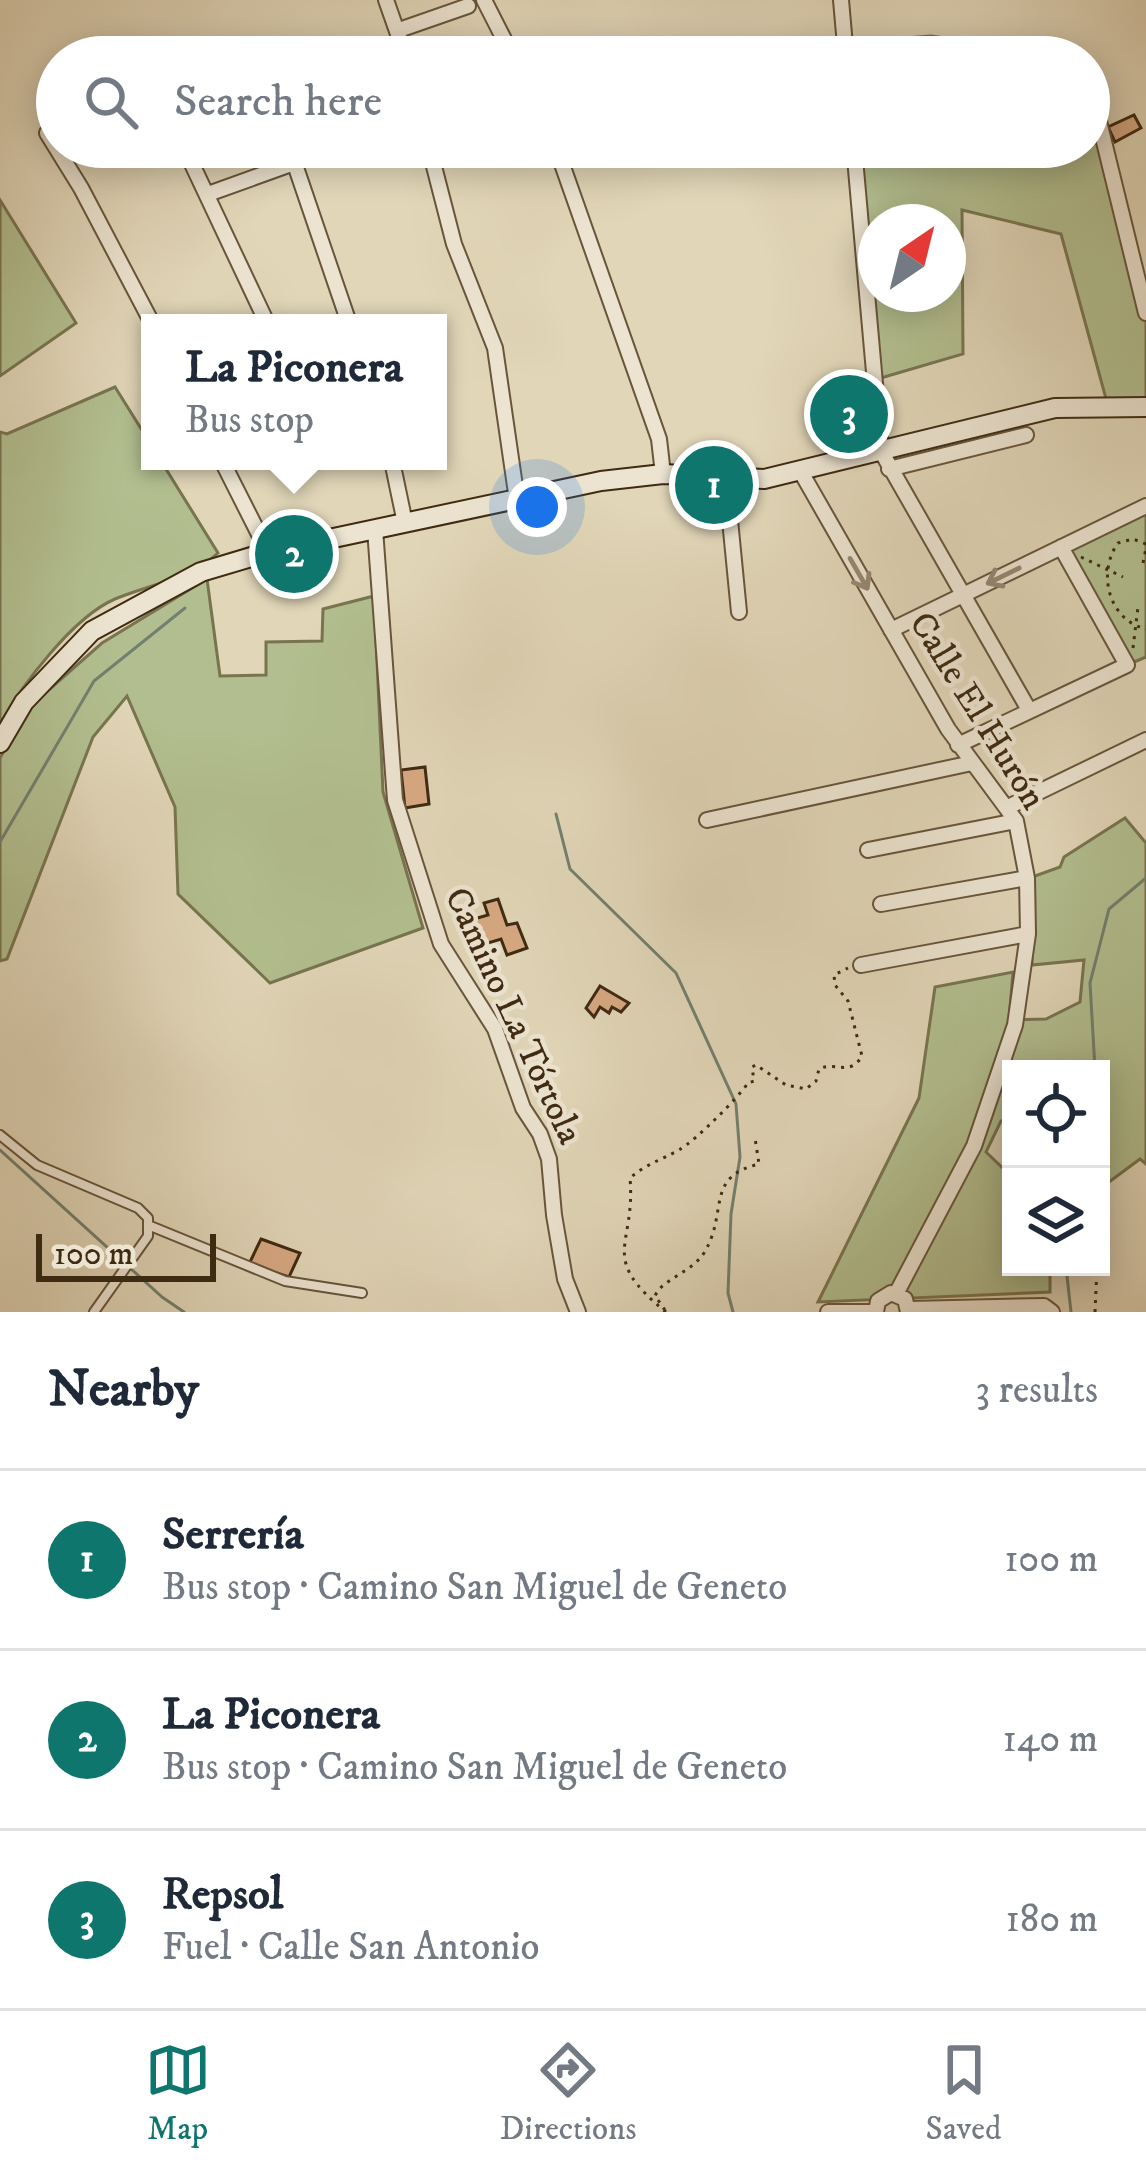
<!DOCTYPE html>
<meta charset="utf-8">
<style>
:root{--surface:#fff;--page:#f2f2f3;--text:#1f2937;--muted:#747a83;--line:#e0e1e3;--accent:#0f766e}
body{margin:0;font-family:"IM FELL DW Pica",serif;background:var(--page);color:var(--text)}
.controls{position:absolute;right:36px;bottom:36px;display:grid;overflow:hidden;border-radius:0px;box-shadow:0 6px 30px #0003}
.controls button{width:108px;height:108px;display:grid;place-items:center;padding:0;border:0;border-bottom:3px solid var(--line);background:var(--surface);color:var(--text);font:60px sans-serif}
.compass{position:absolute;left:858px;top:204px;width:108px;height:108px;border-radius:50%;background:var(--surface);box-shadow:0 6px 30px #0003;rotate:35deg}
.scale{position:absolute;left:36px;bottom:30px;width:180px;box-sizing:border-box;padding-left:12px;border:6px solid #3f2a12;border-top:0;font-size:33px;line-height:42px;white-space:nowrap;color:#3f2a12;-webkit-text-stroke:9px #ece4d1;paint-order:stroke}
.you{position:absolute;left:537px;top:507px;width:42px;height:42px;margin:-30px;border:9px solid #fff;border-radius:50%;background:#1a73e8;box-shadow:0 0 0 18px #1a73e833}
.badge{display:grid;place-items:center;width:78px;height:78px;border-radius:50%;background:var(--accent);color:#fff;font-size:39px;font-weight:700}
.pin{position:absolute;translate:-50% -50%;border:6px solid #fff;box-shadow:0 3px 12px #0006}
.popup{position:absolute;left:141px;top:314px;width:306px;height:156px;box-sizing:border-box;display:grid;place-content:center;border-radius:0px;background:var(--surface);filter:drop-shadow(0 3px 9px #0005);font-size:39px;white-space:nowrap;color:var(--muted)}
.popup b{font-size:45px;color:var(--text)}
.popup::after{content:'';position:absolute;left:50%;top:100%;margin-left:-24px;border:24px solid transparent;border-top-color:var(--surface)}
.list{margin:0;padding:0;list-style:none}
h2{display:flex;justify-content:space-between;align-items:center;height:156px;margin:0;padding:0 48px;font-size:51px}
h2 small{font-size:39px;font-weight:400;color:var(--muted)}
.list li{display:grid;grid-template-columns:78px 1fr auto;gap:36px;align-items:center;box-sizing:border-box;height:180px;padding:0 48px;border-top:3px solid var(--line)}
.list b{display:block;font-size:45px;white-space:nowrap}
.list p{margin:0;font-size:39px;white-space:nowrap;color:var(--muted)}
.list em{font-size:39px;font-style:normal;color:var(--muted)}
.icon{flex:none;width:66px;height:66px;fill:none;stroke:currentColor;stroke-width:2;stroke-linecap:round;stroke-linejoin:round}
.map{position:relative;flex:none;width:1146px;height:1312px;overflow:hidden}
.search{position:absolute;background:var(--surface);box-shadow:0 6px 30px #0003;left:36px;right:36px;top:36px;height:132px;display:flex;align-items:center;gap:30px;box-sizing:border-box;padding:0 42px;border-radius:66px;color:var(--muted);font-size:45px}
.sheet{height:696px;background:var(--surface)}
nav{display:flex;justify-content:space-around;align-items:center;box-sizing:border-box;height:168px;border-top:3px solid var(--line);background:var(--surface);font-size:33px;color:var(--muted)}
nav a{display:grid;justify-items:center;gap:6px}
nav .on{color:var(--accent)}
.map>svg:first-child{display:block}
.green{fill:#b2be8f;stroke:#787450;stroke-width:3;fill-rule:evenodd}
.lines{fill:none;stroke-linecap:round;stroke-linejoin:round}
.stream{stroke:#72806f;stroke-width:3}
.building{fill:#d7a983;stroke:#3f2a12;stroke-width:3}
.lane-casing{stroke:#68553c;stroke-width:12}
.street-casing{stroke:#68553c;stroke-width:18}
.secondary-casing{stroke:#3f2a12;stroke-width:22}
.path{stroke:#3f2a12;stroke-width:3;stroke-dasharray:3 6;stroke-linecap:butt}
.lane{stroke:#ece4d1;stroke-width:8}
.street{stroke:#ece4d1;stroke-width:14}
.secondary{stroke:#ece4d1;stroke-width:18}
.oneway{stroke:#968772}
.labels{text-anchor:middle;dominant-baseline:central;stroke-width:9;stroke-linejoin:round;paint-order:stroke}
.street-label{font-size:36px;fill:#3f2a12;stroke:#ece4d1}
</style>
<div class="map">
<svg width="1146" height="1312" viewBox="0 0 1146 1312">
<rect width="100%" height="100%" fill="#e1d6b8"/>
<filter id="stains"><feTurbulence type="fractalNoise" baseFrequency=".00167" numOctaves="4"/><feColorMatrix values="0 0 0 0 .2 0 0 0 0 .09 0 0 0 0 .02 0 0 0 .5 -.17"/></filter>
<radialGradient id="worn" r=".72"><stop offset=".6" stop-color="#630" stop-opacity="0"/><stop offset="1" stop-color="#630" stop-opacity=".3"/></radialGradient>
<!-- green -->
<path class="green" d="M931,36l146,21h-231l9,-15z
M1089,88l57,212v107l-38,-1 -47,-172 -99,-24 1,144 -89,26 -20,-233h235zM876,222h72v72h-72z
M0,200l76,123 -76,53z
M115,387l35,56v18h11l57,92c-27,25 -69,32 -103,46 -42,18 -93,86 -115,125v-292l7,2z
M1146,506v151l-19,8 -66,-118z
M207,579l13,97 46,-1v-33l56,-1 1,-32 51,-13 9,196 40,136 -153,55 -92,-89 -3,-87 -48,-111 -34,41 -86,222 -7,2v-203l27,-49 75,-66z
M1125,818l21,25v321l-6,-5 -39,29v-119h-90v50l-10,2 -15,31 25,24v91h39v25l-232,10 101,-204 16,-111 78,-15 -4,48 37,-1 34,-17 4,-42 -52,5v-88l28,-10 4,-10z"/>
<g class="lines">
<!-- stream -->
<path class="stream" d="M556,814l14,55 106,104 60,131 4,53 -9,57 -3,79 5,19
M0,842l94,-161 91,-73
M1095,1069l-5,-86 19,-74 37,-31
M0,1150l162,147 22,15
M1066,1267l5,45"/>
</g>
<!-- building -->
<path class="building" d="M1134,115l7,13 -26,14 -7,-15z
M425,767l4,37 -24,4 -4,-38z
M498,899l9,26 10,-2 10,25 -20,7 -6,-16 -26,8 -8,-26 21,-6 -4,-12z
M600,986l29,17 -8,9 -9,-5 -3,6 -9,-6 -6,10 -8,-9z
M261,1239l39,14 -11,24 -40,-13z"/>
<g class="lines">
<defs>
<path id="lane" d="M0,1135l37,30 101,43 10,10v18l-54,76
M148,1225l137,56 77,12"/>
<path id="street" d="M386,0l20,57
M484,0l29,57
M841,0l5,57
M399,30l69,-24
M179,57l19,-9 5,9
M1095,105l51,208
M47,133l34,55 71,135
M184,147l83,176
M289,147l60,176
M429,147l25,97 41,104 22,152
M556,147l103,292 4,35
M854,147l27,304 148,259
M208,194l86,-31
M222,461l46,91
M392,461l13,62
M889,469l137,-34
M801,472l147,257 68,92 11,57 1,56 -13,91 -41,121 -78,148
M726,479l13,133
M375,529l20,271 46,144 54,85 28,79 17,26 9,25 5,56 11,64 13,33
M891,630l255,-124
M958,745l169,-80 -66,-118
M1008,807l138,-67
M707,820l265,-57
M868,850l148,-29
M881,904l146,-26
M861,965l167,-31
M909,1309l135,-3 8,6
M828,1312h48
M876,1312l2,-11 13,-8 14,6 3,13"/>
<path id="secondary" d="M0,743l24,-41 68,-71 109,-59 67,-20 333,-71 62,-7 101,5 291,-71 91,-1"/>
</defs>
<!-- lane casing -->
<use href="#lane" class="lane-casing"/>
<!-- street casing -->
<use href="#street" class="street-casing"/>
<!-- secondary casing -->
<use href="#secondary" class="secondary-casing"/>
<!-- path -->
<path class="path" d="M1146,544l-13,-5 -15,4c-21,29 -10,77 28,86
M1081,557l42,20
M1143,563l3,-15
M1133,648l5,-41
M665,1310l-10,-14c7,-17 36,-23 49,-43 25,-41 0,-76 55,-89l-4,-26
M666,1312c-69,-56 -30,-64 -36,-134 16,-14 31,-18 49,-28 17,-10 58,-51 69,-67l6,-2 -2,-14 4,-2 30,20 20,4 10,-8 3,-12c16,-8 31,8 43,-13l-14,-55 -13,-16 -1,-10 14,-7
M1095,1312l2,-45"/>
<!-- lane -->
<use href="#lane" class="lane"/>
<!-- street -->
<use href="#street" class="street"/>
<!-- secondary -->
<use href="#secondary" class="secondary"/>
</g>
<!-- one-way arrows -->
<defs><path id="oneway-shaft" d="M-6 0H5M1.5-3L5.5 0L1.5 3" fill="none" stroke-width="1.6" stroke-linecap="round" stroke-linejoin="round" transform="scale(3)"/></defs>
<g class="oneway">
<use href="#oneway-shaft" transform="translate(859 574) rotate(60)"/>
<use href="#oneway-shaft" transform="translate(1003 576) rotate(154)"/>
</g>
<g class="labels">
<!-- street labels -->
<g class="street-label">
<text transform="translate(977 711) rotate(58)">Calle El Hurón</text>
<text transform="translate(513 1016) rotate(65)">Camino La Tórtola</text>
</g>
</g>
<rect width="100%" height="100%" filter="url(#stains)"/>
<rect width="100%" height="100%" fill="url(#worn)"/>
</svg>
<div class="controls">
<button><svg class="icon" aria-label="locate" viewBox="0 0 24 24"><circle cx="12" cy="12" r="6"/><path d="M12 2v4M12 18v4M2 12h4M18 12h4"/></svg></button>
<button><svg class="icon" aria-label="layers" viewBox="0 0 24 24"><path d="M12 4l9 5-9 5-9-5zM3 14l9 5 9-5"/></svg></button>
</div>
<svg class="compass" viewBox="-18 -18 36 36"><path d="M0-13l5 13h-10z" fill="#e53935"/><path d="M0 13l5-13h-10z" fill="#747a83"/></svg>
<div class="scale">100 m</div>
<div class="you"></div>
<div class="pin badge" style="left:714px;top:485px">1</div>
<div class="pin badge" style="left:294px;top:554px">2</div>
<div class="popup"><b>La Piconera</b>Bus stop</div>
<div class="pin badge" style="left:849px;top:414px">3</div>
<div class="search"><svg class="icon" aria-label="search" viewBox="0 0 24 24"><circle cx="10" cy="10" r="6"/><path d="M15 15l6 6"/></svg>Search here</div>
</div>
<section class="sheet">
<h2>Nearby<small>3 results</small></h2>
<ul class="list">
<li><span class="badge">1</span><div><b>Serrería</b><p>Bus stop · Camino San Miguel de Geneto</p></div><em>100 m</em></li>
<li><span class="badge">2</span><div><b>La Piconera</b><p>Bus stop · Camino San Miguel de Geneto</p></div><em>140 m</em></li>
<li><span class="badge">3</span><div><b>Repsol</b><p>Fuel · Calle San Antonio</p></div><em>180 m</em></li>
</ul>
</section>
<nav>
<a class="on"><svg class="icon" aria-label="map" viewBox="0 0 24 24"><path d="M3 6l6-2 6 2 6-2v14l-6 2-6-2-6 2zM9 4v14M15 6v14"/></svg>Map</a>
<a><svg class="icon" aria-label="directions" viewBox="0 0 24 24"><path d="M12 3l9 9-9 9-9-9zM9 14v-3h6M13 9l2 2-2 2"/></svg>Directions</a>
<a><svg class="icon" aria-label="saved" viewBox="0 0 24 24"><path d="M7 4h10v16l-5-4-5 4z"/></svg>Saved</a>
</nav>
